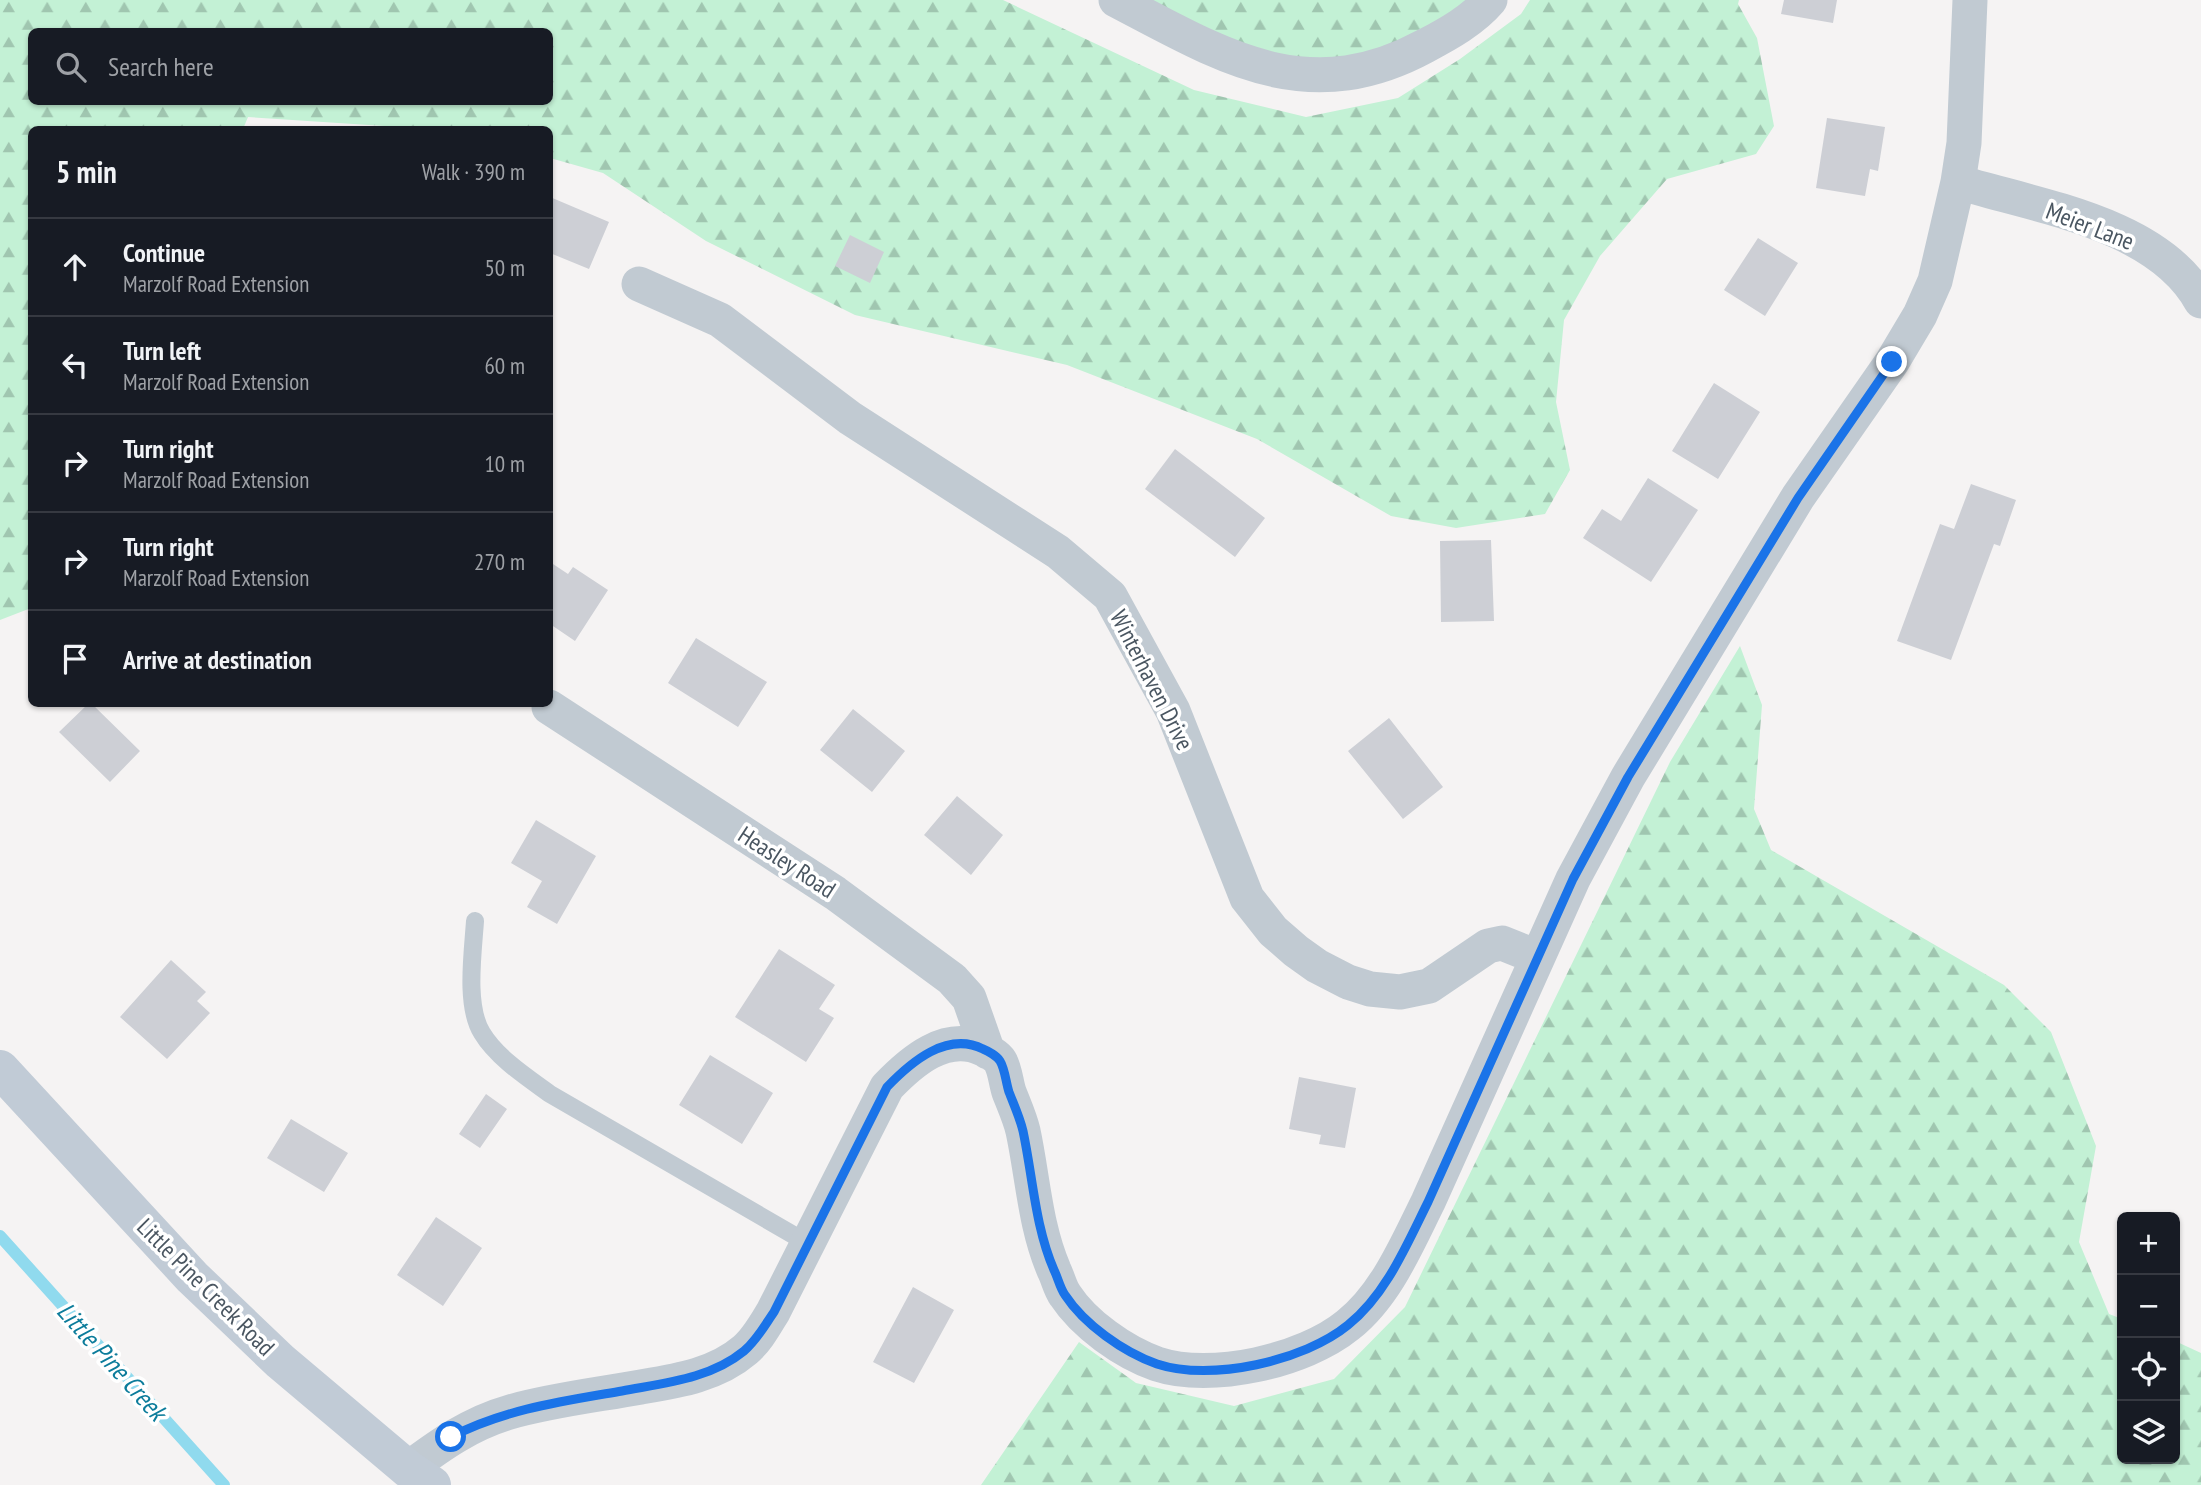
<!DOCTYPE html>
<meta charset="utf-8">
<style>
:root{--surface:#171b24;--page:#242831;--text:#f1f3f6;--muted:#9ea1a6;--line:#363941}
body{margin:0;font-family:"PT Sans Narrow",sans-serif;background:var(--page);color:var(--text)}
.controls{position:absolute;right:21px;bottom:21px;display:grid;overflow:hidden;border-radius:10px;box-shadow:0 2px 5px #0004}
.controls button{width:63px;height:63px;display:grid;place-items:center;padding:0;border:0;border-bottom:2px solid var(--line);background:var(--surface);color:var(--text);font:35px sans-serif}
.stop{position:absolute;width:21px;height:21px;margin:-16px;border:5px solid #1a73e8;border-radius:50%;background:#fff}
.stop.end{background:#1a73e8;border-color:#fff;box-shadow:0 2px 7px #0008}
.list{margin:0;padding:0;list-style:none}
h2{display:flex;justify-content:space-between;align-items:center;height:91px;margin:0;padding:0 28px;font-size:30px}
h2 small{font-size:23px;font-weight:400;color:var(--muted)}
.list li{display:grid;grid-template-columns:46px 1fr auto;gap:21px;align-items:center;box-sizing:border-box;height:98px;padding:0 28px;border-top:2px solid var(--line)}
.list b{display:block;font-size:26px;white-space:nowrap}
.list p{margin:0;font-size:23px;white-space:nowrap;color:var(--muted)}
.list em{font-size:23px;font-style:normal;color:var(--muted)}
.icon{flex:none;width:38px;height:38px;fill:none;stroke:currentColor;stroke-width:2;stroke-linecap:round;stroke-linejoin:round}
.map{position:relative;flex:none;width:2201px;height:1485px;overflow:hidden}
.search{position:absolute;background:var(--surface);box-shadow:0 2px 5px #0004;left:28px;top:28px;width:525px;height:77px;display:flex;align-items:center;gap:18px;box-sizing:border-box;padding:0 24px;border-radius:10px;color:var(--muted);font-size:26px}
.panel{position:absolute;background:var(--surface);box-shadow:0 2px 5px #0004;left:28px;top:126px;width:525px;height:581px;border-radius:10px}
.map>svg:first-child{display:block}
.forest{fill:url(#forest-firs);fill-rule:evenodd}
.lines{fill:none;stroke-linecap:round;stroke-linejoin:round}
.stream{stroke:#90daee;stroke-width:12}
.building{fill:#cdcfd5}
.lane{stroke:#c1cad2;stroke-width:18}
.street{stroke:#c1cad2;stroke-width:35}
.secondary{stroke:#c1cbd6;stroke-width:38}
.route{stroke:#1a73e8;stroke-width:9}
.labels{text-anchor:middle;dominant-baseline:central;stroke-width:7;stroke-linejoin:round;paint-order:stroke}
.street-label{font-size:24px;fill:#4a5661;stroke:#fff}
.water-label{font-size:26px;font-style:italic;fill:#0c7c9b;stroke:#fff}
</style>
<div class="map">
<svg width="2201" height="1485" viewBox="0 0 2201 1485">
<defs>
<pattern id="forest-firs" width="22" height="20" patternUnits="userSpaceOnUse" patternTransform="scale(1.75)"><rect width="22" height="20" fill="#c3f1d5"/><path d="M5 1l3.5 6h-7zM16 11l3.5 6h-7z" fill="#a0c6b0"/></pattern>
</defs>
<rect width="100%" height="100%" fill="#f5f3f3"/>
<!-- forest -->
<path class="forest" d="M0,0h1003l191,90 112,27 92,-19 62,-39 61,-45 9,-14h209l-1,4 19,34 17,88 -18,28 -89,25 -67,77 -36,64 -8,82 14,68 -25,44 -89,14 -65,-12 -134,-77 -190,-74 -212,-50 -149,-74 -103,-68 -53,-15v-28l-120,-1 -182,-12 -5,12 -211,1 -1,478 -31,12zM32,32h518v70h-518z
M1116,0h374l-170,76z
M1740,646l22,59 -8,104 17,41 233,135 47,47 45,114 -17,96 30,72 13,5v140h53v-118l26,12v132h-1220l98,-143 57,41 98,23 100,-27 71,-72 265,-545z"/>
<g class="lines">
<!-- stream -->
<path class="stream" d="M0,1236l224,249"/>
</g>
<!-- building -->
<path class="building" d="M1784,0h53l-4,23 -52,-9z
M1827,118l58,9 -7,44 -8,-2 -5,27 -49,-8z
M550,197l59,25 -20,47 -39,-16z
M850,235l34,17 -14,31 -35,-17z
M1758,238l40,25 -33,53 -41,-26z
M1714,383l46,29 -42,67 -46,-28z
M1175,449l90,69 -30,39 -90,-68z
M1648,478l50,32 -47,72 -68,-44 19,-29 19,12z
M1971,484l45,16 -16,46 -6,-2 -43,116 -54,-19 43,-117 14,5z
M1491,540l3,81 -53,1 -1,-81z
M550,562l18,12 5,-7 35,23 -33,51 -25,-17z
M696,638l71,44 -29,45 -70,-44z
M88,704h4l48,47 -30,31 -51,-50z
M853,709l52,42 -33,41 -52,-42z
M1389,718l54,69 -40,32 -55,-68z
M957,796l46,39 -32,40 -47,-40z
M536,820l60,36 -39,68 -30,-17 15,-26 -31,-18z
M779,949l56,36 -16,24 15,9 -28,44 -71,-45z
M171,960l35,32 -9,9 13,12 -43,46 -47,-42z
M710,1055l63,38 -31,51 -63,-39z
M1299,1077l57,11 -11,60 -26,-4 2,-9 -32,-6z
M486,1094l21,15 -27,39 -21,-14z
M291,1119l57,34 -24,39 -57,-34z
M436,1217l46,31 -39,58 -46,-31z
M913,1287l41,23 -40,73 -41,-21z"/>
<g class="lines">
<!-- lane -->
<path class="lane" d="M475,921c-2,31 -10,85 7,112 15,25 46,45 68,61l259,150"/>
<!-- street -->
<path class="street" d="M1116,0c105,55 191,110 309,46 23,-12 48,-26 65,-46
M1958,182c78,24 200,41 243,119
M639,284l81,36 130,98 208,134 52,44 63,115 74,187 26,33 23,20 21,15 31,16 22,7 30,3 29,-6 59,-40 14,-3 35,14
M549,707l286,186 117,86 17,19 19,54
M408,1469c32,-24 63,-46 102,-57 42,-12 87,-17 131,-25 36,-6 75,-12 104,-37 12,-10 20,-25 28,-38l114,-225c24,-25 59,-56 96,-38 5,2 14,7 17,12 5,8 6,22 9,31 5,13 11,26 14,39 10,47 12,95 31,139 4,8 6,18 11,25 19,29 58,57 92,69 54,18 147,-3 191,-39 38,-30 59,-81 80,-123l145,-323 55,-102 170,-280 94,-135 28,-47 15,-34 23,-99 6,-39 6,-143"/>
<!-- secondary -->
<path class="secondary" d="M0,1069l192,208 88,84 128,108 24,16"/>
</g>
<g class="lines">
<!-- route -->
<path class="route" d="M451,1437c54,-28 113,-36 171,-46 42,-8 88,-12 122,-40 13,-11 21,-26 30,-39l113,-225c24,-25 60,-56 96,-38 5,2 14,7 17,12 5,8 6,22 9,31 5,13 11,26 14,39 10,47 12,95 31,139 4,8 6,18 11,25 19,29 58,57 92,69 54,18 147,-3 191,-39 38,-30 59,-81 80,-123l145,-323 55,-102 170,-279 94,-136"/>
</g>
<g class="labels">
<!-- street labels -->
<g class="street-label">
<text transform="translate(2090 226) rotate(21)">Meier Lane</text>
<text transform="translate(1152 680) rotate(63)">Winterhaven Drive</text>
<text transform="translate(787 862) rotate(33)">Heasley Road</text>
<text transform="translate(206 1287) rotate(45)">Little Pine Creek Road</text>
</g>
<!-- water labels -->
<g class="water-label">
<text transform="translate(112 1361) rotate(48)">Little Pine Creek</text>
</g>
</g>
</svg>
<div class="controls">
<button>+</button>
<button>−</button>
<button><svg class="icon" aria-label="locate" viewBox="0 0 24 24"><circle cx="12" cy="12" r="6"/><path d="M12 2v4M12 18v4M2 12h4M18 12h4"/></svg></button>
<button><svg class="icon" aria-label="layers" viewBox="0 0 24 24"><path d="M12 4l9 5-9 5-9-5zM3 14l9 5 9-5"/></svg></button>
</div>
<div class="stop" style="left:451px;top:1437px"></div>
<div class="stop end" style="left:1892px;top:362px"></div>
<div class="search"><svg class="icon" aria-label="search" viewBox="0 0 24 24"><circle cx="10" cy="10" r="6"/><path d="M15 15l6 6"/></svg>Search here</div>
<section class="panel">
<h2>5 min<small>Walk · 390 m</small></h2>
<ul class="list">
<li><svg class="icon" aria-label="ahead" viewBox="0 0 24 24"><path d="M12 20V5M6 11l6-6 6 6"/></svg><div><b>Continue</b><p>Marzolf Road Extension</p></div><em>50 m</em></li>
<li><svg class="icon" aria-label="left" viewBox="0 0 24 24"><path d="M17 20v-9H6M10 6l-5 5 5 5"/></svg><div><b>Turn left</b><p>Marzolf Road Extension</p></div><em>60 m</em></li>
<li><svg class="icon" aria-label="right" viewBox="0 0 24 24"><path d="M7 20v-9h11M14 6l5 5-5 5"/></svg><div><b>Turn right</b><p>Marzolf Road Extension</p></div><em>10 m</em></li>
<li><svg class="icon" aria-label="right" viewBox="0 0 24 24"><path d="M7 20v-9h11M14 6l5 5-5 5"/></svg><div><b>Turn right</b><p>Marzolf Road Extension</p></div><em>270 m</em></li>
<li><svg class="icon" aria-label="arrive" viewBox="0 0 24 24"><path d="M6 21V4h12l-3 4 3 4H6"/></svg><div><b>Arrive at destination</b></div></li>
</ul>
</section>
</div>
